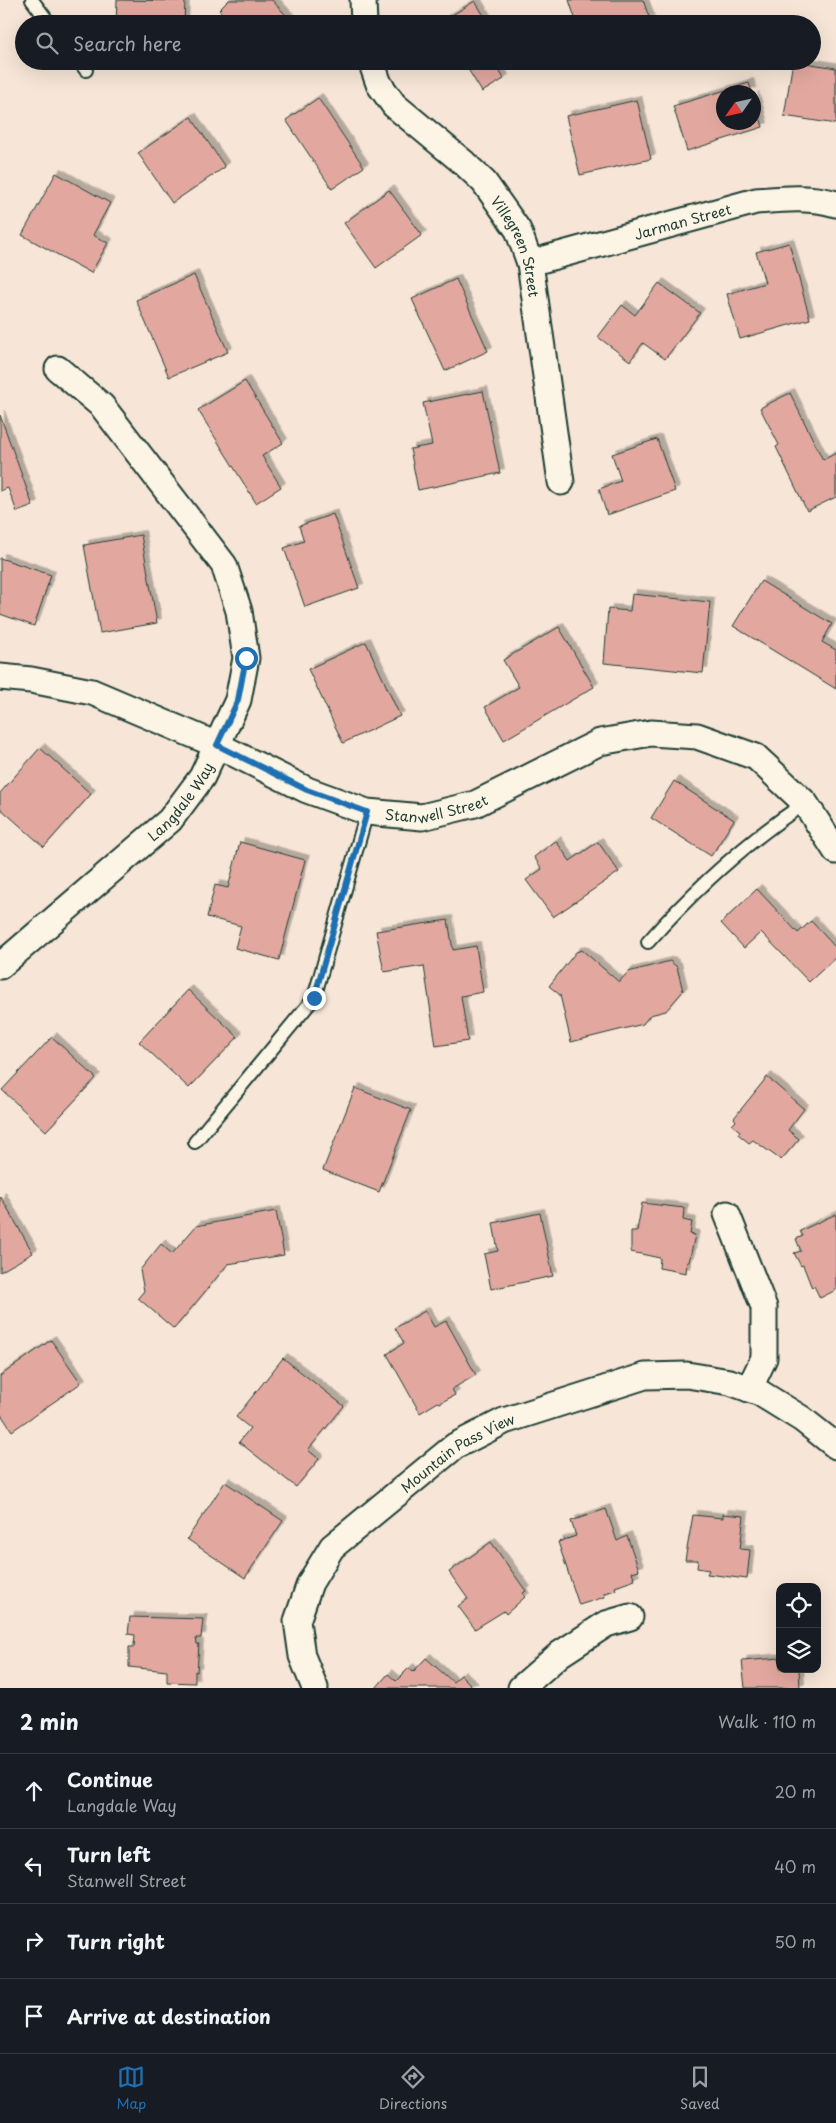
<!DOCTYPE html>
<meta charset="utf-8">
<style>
:root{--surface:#171b24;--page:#20242c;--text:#f1f3f6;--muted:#9ea1a6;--line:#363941;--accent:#1f6fb2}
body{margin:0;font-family:"Playpen Sans",sans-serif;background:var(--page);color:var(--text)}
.controls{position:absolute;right:15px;bottom:15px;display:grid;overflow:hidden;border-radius:10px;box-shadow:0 5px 20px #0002}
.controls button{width:45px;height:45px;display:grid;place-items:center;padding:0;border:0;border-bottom:1px solid var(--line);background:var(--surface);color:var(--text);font:25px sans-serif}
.compass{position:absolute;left:716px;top:85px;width:45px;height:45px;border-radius:50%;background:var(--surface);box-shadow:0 5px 20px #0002;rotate:236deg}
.stop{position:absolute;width:15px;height:15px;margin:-11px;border:4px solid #1f6fb2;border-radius:50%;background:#fff}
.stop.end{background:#1f6fb2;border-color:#fff;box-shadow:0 1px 5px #0008}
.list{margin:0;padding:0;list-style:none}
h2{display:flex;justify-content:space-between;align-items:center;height:65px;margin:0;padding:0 20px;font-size:21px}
h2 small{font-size:16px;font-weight:400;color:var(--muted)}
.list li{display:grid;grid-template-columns:32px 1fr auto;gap:15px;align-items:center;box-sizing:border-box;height:75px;padding:0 20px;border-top:1px solid var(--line)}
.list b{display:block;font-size:19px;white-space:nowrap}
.list p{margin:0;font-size:16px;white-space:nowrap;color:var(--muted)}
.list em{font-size:16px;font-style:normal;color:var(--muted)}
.icon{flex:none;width:28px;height:28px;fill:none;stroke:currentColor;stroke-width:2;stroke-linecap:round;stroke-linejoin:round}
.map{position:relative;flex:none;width:836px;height:1688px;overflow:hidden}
.search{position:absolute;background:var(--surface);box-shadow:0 5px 20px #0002;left:15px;right:15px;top:15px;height:55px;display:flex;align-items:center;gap:12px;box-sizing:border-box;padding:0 18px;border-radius:28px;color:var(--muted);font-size:19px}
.sheet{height:365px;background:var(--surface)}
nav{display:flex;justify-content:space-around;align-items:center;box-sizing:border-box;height:70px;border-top:1px solid var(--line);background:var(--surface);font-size:14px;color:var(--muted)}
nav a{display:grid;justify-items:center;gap:2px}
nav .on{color:var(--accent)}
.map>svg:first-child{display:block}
.building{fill:#e2a89f;stroke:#1f3d34;filter:url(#shadow)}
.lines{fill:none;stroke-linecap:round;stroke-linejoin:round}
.service-casing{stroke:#1f3d34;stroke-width:16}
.minor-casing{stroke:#1f3d34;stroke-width:29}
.service{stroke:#fcf5e5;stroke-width:12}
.minor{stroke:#fcf5e5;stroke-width:25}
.route{stroke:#1f6fb2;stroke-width:6}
.labels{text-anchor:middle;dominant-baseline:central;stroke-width:4;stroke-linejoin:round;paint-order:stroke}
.street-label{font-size:14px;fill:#1f3d34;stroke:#fcf5e5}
</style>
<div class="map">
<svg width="836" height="1688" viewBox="0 0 836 1688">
<defs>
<filter id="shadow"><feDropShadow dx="4.5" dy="-4.5" stdDeviation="0" flood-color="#0004"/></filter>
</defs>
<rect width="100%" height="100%" fill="#f7e6d7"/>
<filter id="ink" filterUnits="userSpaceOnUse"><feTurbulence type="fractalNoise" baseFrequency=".02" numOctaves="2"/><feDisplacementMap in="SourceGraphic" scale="10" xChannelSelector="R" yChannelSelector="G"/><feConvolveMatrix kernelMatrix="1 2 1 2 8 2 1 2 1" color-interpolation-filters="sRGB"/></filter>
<g filter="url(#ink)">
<!-- building -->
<path class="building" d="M117,0l68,1 -1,23h-68z
M229,0h43l22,24h-62l-13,-14z
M569,0h74l7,20 -12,4h-61z
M475,1l14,23h-50v-1z
M463,61h31l10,18 -22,13z
M793,61l43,7v56l-52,-8z
M749,83l3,9h-28v30h30v-26l9,31 -76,24 -14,-45z
M318,98l46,69 -32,22 -46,-69z
M637,100l14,59 -71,16 -14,-59z
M191,117l34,50 -53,36 -34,-50z
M56,173l54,30 -17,32 15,8 -17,30 -69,-38z
M389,190l33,45 -46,33 -32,-45z
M789,243l21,76 -70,20 -13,-45 38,-11 -9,-31z
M194,275l34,77 -59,25 -33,-77z
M456,279l32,72 -43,20 -33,-72z
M659,283l41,30 -35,46 -22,-16 -13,18 -32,-24 24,-32 13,10z
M245,381l38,62 -21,13 19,31 -25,16 -58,-93z
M483,391l17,82 -82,17 -8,-41 22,-4 -9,-42z
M790,393l33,67 13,-7v44l-29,14 -31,-64 3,-2 -19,-37z
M0,415l33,91 -16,6 -9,-24 -8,3z
M657,439l18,52 -68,24 -8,-26 22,-8 -9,-27z
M333,514l26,74 -54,19 -21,-59 20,-7 -5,-15z
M141,535l16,88 -57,10 -16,-88z
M0,558l51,17 -17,51 -34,-12z
M761,581l71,43 -10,18 14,8v39l-103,-63z
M632,594l78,8 -7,71 -99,-10 4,-54 22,2z
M559,627l35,60 -90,53 -19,-33 34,-20 -16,-27z
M366,642l34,74 -57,27 -35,-74z
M40,748l51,46 -47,53 -44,-39v-15z
M674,781l60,39 -23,36 -60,-38z
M556,841l14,20 28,-19 21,30 -66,45 -27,-37 16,-11 -8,-12z
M240,842l65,18 -26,100 -44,-12 6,-22 -34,-9 8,-32 13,3z
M757,889l41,44 13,-12 25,27v9l-27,25 -48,-50 -17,16 -23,-25z
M448,920l5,30 23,-4 7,46 -22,4 7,45 -32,5 -12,-80 -40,6 -8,-41z
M582,950l37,32 9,-10 42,-11 7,6 6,24 -17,20 -16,4 -7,9 -72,18 -11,-47 -11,-9 27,-34z
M188,990l50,47 -49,51 -50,-46z
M52,1037l44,41 -50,53 -44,-41z
M767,1077l37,32 -16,21 11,9 -18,21 -28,-20 -4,3 -11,-9 2,-3 -8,-6 4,-4 -2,-3z
M355,1088l56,22 -32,82 -56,-22z
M1,1197l32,56 -33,19v-74z
M642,1203l42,5 -1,12 9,2 -2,12 5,1 -6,27h-2l-1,11 -27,-5 1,-10 -29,-6v-21h6z
M276,1211l8,44 -56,9 -54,65 -36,-31 6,-7 -4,-21 21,-26 11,10 24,-28z
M540,1213l13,63 -62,13 -7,-35 14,-3 -5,-28z
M836,1214v76l-16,8 -6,-12 -2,2 -9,-23 -2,1 -7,-13 7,-2 -5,-12 7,-3 -3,-5z
M425,1311l9,16 12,-6 30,54 -24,14 3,6 -15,8 -2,-1 -18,11 -33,-59 17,-11 -9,-15z
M51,1340l30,43 -69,48 -12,-18v-37z
M283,1358l61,48 -36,44 11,9 -23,28 -57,-45 11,-14 -14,-11z
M225,1482l58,39 -38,57 -58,-39z
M606,1509l11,32 10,-5 12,34 -7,2 3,8 -20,7 1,3 -12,3 1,4 -26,8 -21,-63 18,-6 -5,-15z
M723,1514l21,2 -4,33 10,1 -3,29 -40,-5 2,-4 -12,-2 1,-8h-13l8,-45 30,3z
M491,1542l35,49 -3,2 2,4 -19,17 -2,-3 -29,18 -17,-23 10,-7 -19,-27z
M130,1617l73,2 -2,19h-5l1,6h2l-2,28 -2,-1v12l-28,-1v-11l-38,-4v-20h5l1,-12 -7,-1z
M426,1658l27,24 8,-7 13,13h-98l12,-14 8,7 13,-13 4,4z
M780,1658v11h19l1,19h-55l-3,-27z"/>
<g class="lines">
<defs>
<path id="service" d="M32,0l18,24
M79,61l7,9
M648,942c47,-53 98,-100 157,-139
M195,1142l119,-144 53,-186"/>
<g id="minor">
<path d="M363,0l1,24"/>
<path id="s1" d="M371,61l8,23 15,21 70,58 20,19 34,48 12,33 31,219"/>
<path id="s2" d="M530,263l226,-62c27,-2 53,-5 80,3"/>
<path id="s3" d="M0,677l31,3 61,12 125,53 90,45 60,22 55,5 53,-13 125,-62 51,-9 46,3 59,21 49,46 31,48"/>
<path id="s4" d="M0,966l170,-146 32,-43 36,-77 8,-42 -7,-47 -15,-46 -122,-159 -44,-37"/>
<path d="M727,1214l37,93v51l-15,31"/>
<path id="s5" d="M315,1688l-13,-32 -5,-35 13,-38 22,-36 123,-101 49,-25 141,-45 42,-1 43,7 30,11 42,26 34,27"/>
<path d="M521,1688l39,-34 46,-30 24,-7"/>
</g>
</defs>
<!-- service casing -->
<use href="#service" class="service-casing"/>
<!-- minor casing -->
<use href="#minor" class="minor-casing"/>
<!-- service -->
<use href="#service" class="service"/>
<!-- minor -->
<use href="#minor" class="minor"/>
</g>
</g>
<g class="lines" filter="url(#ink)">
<!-- route -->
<path class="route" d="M246,658l-8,42 -21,45 90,45 60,22 -53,186"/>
</g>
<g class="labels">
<!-- street labels -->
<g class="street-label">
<text stroke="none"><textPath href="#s2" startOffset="158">Jarman Street</textPath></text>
<text stroke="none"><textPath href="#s1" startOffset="242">Villegreen Street</textPath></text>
<text stroke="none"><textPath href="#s4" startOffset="245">Langdale Way</textPath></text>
<text stroke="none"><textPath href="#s3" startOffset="464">Stanwell Street</textPath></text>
<text stroke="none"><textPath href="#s5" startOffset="310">Mountain Pass View</textPath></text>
</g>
</g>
</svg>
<div class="controls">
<button><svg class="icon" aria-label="locate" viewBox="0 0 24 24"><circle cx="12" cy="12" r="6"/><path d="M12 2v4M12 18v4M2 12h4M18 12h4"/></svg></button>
<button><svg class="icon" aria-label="layers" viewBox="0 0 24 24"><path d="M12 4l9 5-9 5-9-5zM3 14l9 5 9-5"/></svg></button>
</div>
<svg class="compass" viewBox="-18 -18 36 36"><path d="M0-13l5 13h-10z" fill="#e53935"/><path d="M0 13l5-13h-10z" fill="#9ea1a6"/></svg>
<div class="stop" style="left:246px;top:658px"></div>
<div class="stop end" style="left:314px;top:998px"></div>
<div class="search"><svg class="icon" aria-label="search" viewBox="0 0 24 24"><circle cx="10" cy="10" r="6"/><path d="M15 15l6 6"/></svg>Search here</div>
</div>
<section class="sheet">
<h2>2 min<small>Walk · 110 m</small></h2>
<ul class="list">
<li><svg class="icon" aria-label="ahead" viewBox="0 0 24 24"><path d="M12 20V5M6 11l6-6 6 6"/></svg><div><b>Continue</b><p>Langdale Way</p></div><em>20 m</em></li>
<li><svg class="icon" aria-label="left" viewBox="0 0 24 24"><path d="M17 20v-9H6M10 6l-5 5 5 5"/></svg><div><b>Turn left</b><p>Stanwell Street</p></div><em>40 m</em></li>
<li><svg class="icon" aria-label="right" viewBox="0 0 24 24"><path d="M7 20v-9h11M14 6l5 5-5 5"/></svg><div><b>Turn right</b></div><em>50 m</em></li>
<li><svg class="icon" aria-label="arrive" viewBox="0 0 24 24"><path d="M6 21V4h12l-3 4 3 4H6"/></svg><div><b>Arrive at destination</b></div></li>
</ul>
</section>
<nav>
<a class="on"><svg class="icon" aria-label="map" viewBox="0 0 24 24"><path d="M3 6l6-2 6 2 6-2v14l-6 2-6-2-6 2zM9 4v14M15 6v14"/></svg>Map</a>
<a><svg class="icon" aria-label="directions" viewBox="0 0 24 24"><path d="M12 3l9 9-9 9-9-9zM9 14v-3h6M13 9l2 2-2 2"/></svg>Directions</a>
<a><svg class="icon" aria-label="saved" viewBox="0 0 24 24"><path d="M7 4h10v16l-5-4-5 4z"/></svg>Saved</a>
</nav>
